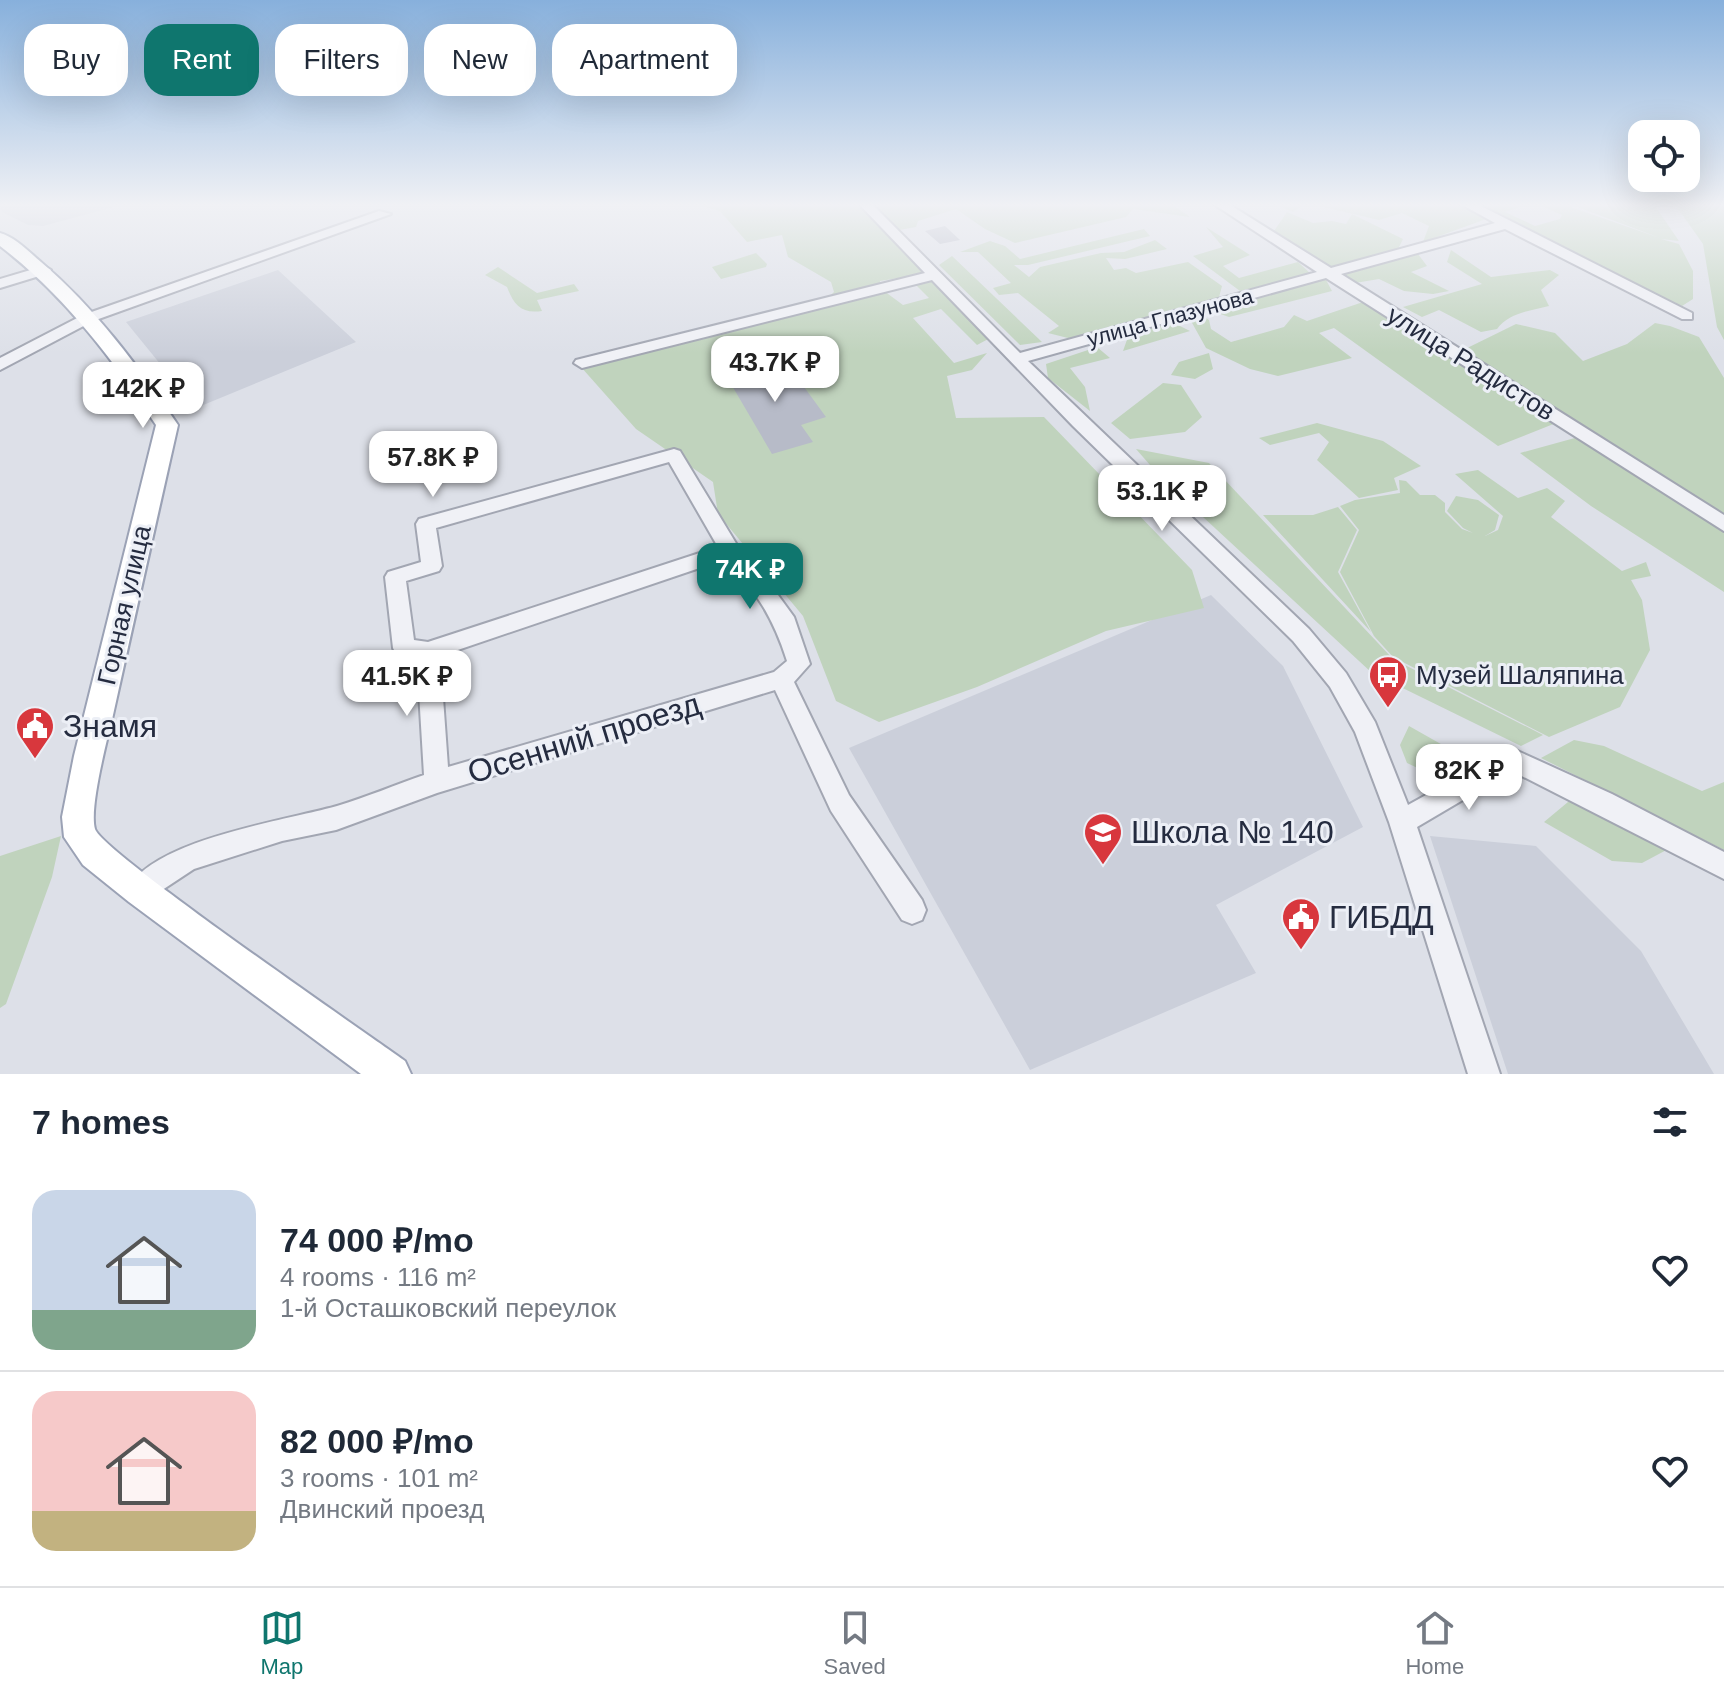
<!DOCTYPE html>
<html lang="en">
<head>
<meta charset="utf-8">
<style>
	body { margin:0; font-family:Helvetica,sans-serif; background:#f2f2f3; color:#1f2937; height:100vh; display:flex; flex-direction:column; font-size:30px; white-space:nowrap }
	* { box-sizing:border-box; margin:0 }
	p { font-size:26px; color:#747a83 }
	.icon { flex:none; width:44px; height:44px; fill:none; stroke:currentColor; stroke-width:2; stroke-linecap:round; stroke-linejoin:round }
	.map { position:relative; height:1074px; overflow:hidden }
	.drawer { display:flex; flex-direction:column; background:#fff; flex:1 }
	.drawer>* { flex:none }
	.banner { position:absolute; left:24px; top:24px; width:800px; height:72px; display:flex; gap:16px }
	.fabs { position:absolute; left:1628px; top:120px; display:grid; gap:16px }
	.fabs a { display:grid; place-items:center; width:72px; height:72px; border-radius:16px; background:#fff; box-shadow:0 8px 32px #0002; font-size:40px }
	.price { position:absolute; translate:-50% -68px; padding:0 18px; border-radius:16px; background:#fff; color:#222; font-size:26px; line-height:52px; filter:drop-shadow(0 2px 4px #0008) }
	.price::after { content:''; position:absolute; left:50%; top:48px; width:24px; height:18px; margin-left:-12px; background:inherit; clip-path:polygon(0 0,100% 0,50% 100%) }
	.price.selected { background:#0f766e; color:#fff }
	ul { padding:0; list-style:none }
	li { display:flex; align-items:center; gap:24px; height:200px; padding:0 32px }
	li+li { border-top:2px solid #e0e1e3 }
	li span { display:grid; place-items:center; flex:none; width:224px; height:160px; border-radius:24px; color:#555 }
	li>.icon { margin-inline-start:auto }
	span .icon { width:96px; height:96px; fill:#fffc; stroke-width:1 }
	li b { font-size:34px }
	h2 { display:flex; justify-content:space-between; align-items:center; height:96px; padding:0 32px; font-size:34px }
	.pill { padding:0 28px; border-radius:24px; background:#fff; box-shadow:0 8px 32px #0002; font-size:28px; line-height:72px }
	.pill.selected { background:#0f766e; color:#fff }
	.tabs { display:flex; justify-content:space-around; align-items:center; height:112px; border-top:2px solid #e0e1e3; background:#fff; font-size:22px; color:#747a83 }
	.tabs a { display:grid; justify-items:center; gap:4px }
	.tabs .selected { color:#0f766e }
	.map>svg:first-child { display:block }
	.built { fill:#cbcfda }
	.green { fill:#c0d3bd }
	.building { fill:#b7bbc8 }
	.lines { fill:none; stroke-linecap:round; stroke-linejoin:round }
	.minor-casing { stroke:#a2a6b2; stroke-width:4 }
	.major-casing { stroke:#9ba2b5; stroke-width:4 }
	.minor { fill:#f0f1f6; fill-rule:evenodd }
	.major { fill:#fff; fill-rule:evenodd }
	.labels { text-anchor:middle; stroke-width:6; stroke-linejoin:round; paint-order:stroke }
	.far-street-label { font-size:22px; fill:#252c40; stroke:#eceff6 }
	.street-label { font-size:26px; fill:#252c40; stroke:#eceff6 }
	.poi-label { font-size:26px; fill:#252c40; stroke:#eceff6; text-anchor:start }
	.near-poi-label { font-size:32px; fill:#252c40; stroke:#eceff6; text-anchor:start }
	.near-street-label { font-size:32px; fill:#252c40; stroke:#eceff6 }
</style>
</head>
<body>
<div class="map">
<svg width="1724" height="1074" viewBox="0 0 1724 1074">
	<rect width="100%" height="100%" fill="#dde0e8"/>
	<!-- built -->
	<path class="built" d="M0,203h129l-86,23 -15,-1 -26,-13z
		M278,270l78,72 -160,66 -70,-86z
		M1211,595l72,71 80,161 -147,78 40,68 -226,97 -181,-322z
		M1430,836l106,10 105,105 73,123h-206z"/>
	<!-- green -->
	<path class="green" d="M691,203h166l72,70 -49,8v7l23,17 26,-7 -15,-15 19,-5 59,59 -15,8 -36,-36 -28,9 41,45 33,-10 -15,17 -25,6 9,42 88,-1 148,153 12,38 -98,23 -129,56 -98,35 -43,-21 -33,-85 -85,-102 -5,-32 -77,-53 -55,-62 245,-68 8,-7 -3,-10 -43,-25 -6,-22 -35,7 -27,-31z
		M874,203h296l20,14 -57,-8 -7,8 -111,26 -30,-14 -29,-20 -38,12 -2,6 -17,3z
		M1272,203h250l4,2 -21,7 30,14 25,-7 2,-4 -27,-12h24l101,35 -93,-35h86l26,38 -18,-2 18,5 14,27v28l-11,7 -14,-3 -191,-90 9,6 -63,23 6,-16 -27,-13 -23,7 -73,-17 -13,9z
		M1674,203h50v137l-7,-13 -14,-83z
		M1287,212l26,11 19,-2 14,3 6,-10 51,25 -5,10 -71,19 -55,-34z
		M1206,227l44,28 -27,11 16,12 59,-16 13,12 -71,17 -47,-35 30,-9z
		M1144,229l6,7 -122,29h-14l15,12 11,-10 61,-14 23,-1 31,-12 12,9 -42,10 -19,-1 8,12 12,-2 10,5 52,-11 34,24 -4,15 -146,38 -24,-6 11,-7 -41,-33 -19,2 -6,-7 18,-5 -33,-31h-18l30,-11 15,5 15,13z
		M1451,250l40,27 59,-7 9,5 -18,15 8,16c-20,5 -40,7 -52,23l-16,3 -42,-22 -17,7 -19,-10 79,-23 -35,-22z
		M756,253l11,11 -1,3 -45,12 -9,-12z
		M1418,254l9,12 -16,6 38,19 -16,3 -29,-3 -25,-12 -24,4 -13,-9z
		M952,256l90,86 -22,3 -81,-80z
		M498,267l39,26 37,-9 5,7 -42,9 5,11c-21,3 -28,-6 -35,-24l-22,-12z
		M1325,278l7,13 -103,26 -20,-7z
		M1366,301l190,122 -58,23 -164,-118 -15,5 33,25 -74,18 -28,-7 -44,-21 -15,-27 11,-6 7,5 2,9 20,13 53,-15 10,-12 13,6z
		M1172,322l18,9 -67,20 6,-17z
		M1655,323l15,3 29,11 25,41v140l-265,-166 57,-28 39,9 28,28 44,-17z
		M1097,347l13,11 -40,10 15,19 5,24 -42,-33 -2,-14z
		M1209,353l4,16 -18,10 -24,-4 8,-13z
		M1163,383l18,2 21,32 -17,15 -55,7 -19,-16z
		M1317,423l66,18 38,25 -27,12 4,12 -39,8 -42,-38 12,-18 -10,-9 -49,12 -11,-7z
		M1582,436l142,95v61l-133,-86 -71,-53z
		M1136,449l73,14 184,196 150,76 -22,11 -149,-73 -208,-192z
		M1478,470l40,28 29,-10 18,13 -14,16 71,54 24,-9 5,14 -20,4 11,20 8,50 -30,57 -71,30 -156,-80 -19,-21 -34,-64 19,-42 -19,-24 15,-6 45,-7 -1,-13 7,1 14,14h15l10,8v9l17,17 11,4 -10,-5 -16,-17 9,-15 22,4 21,15 -4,15 -10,6 13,-6 5,-14 -48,-42z
		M1338,507l19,23 -19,42 33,60 -108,-117h50z
		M1409,726l46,26 -8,30 -40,-19 -7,-18z
		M1574,740l30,6 98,45 22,-9v68l-183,-92z
		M1574,797l98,50 -30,16 -30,-2 -68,-39z
		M61,836l-9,41 -46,127 -6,4v-152z"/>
	<!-- building -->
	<path class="building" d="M945,226l15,14 -20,4 -15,-13z
		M758,360l10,16 23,-7 35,48 -25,8 12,17 -41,12 -41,-70 -12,-14z"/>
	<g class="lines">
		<!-- minor casing -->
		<g class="minor-casing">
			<path id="minor" d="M858,203h13l149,150 297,-81 -105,-69h15l104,65 164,-45 -36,-20h16l217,110v6h-10l-177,-90 -164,45 383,241v16l-398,-253 -298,83 281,268 37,44 29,49 33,83 103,-57 101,46 112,58v27l-212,-108 -95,56 83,247h-32l-79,-252 -34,-90 -25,-45 -37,-46 -220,-215 -141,-146 -350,88 -8,-5 2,-3 349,-87z
				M379,211l12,3 -298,107 -93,49v-12l83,-43z
				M44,266l7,4 -2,3 -49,15v-9z
				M674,449l6,2 57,94 22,24 35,48 16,47 -16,18 55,113 73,105 4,10 -4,10 -10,4 -10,-4 -71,-109 -56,-121 -338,103 -101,37 -54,11 -88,28 -53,35 -10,-3 -4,-10c22,-51 161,-71 210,-85 30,-9 58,-21 87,-31l-7,-116 -21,-5 -3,-6 -8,-71 3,-5 33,-10 -5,-38 3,-5zM669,462l49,85 -290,95 -14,-2 -8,-59 33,-10 3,-5 -6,-38zM726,559c31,34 47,58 61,102l-13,11 -326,95 -8,-111z"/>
		</g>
		<!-- major casing -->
		<g class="major-casing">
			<path id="major" d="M0,233c15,4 29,19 41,29 54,46 97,104 137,163 -22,97 -44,194 -65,290 -6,25 -24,93 -18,114 7,23 271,204 310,232l6,13h-50l-232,-172 -46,-37 -19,-28 -2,-20 12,-61 82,-331c-44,-67 -92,-130 -156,-179z"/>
		</g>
		<!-- minor -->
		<use href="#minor" class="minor"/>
		<!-- major -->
		<use href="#major" class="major"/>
	</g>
	<!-- sky -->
	<linearGradient id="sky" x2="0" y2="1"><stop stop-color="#87b0dc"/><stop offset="0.58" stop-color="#f0f1f5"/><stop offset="1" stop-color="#f0f1f5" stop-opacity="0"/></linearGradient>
	<rect width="1724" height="353" fill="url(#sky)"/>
	<!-- icons -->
	<defs>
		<g id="bus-pin" transform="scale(2)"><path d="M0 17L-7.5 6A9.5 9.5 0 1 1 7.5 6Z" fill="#d8373d" stroke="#eceff6"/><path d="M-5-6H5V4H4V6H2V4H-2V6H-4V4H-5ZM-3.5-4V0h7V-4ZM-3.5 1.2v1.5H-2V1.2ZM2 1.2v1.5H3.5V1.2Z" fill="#fff"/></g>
		<g id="civic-pin" transform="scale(2)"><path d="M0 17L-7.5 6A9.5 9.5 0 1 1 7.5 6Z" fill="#d8373d" stroke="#eceff6"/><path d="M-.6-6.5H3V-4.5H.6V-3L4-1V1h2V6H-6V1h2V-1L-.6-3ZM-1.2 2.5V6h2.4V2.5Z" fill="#fff"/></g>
		<g id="school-pin" transform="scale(2)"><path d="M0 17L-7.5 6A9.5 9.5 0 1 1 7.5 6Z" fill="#d8373d" stroke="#eceff6"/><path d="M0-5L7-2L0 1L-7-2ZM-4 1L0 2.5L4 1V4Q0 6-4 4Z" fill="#fff"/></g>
	</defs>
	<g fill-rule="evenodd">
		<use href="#bus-pin" x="1388" y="675"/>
		<use href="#civic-pin" x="35" y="726"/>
		<use href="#school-pin" x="1103" y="832"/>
		<use href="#civic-pin" x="1301" y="917"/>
	</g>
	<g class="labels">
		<!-- far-street labels -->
		<g class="far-street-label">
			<text transform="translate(1170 317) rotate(-15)" y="8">улица Глазунова</text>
		</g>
		<!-- street labels -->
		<g class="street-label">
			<text transform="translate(1471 363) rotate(32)" y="9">улица Радистов</text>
			<text transform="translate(124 605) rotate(-77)" y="9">Горная улица</text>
		</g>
		<!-- poi labels -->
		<g class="poi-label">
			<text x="1416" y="684">Музей Шаляпина</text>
		</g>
		<!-- near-poi labels -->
		<g class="near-poi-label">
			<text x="63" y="737">Знамя</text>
			<text x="1131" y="843">Школа № 140</text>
			<text x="1329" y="928">ГИБДД</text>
		</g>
		<!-- near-street labels -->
		<g class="near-street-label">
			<text transform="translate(584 738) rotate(-17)" y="11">Осенний проезд</text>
		</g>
	</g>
</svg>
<div class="fabs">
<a><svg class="icon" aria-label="locate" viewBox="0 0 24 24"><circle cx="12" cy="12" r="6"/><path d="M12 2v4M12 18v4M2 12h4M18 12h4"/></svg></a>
</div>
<b class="price" style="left:775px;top:404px">43.7K ₽</b>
<b class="price" style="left:143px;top:430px">142K ₽</b>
<b class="price" style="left:433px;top:499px">57.8K ₽</b>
<b class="price" style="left:1162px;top:533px">53.1K ₽</b>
<b class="price selected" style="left:750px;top:611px">74K ₽</b>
<b class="price" style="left:407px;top:718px">41.5K ₽</b>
<b class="price" style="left:1469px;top:812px">82K ₽</b>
<div class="banner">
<a class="pill">Buy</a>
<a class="pill selected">Rent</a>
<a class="pill">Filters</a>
<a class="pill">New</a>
<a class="pill">Apartment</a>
</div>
</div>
<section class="drawer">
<h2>7 homes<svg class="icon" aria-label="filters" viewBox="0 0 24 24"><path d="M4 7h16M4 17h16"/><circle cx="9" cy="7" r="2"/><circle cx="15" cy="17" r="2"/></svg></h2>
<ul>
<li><span style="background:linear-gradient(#c9d6e8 75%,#7fa58c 0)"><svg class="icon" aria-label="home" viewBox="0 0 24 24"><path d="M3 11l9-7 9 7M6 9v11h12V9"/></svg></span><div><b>74 000 ₽/mo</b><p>4 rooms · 116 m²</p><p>1-й Осташковский переулок</p></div><svg class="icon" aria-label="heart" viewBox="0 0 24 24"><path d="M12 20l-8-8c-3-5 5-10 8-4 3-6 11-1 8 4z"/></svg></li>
<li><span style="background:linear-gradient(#f6c9c9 75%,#c2b280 0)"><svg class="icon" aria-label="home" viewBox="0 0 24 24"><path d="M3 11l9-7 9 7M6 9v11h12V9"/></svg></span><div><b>82 000 ₽/mo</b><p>3 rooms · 101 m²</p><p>Двинский проезд</p></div><svg class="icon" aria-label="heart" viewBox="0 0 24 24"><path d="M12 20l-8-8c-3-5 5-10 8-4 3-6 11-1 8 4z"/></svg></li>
</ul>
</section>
<nav class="tabs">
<a class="selected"><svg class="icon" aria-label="map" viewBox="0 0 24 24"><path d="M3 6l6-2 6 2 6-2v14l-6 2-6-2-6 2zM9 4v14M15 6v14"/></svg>Map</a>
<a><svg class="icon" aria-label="saved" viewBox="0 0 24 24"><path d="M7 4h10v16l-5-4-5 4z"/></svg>Saved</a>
<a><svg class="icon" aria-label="home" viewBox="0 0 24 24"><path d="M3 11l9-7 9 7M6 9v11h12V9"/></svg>Home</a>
</nav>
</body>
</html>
